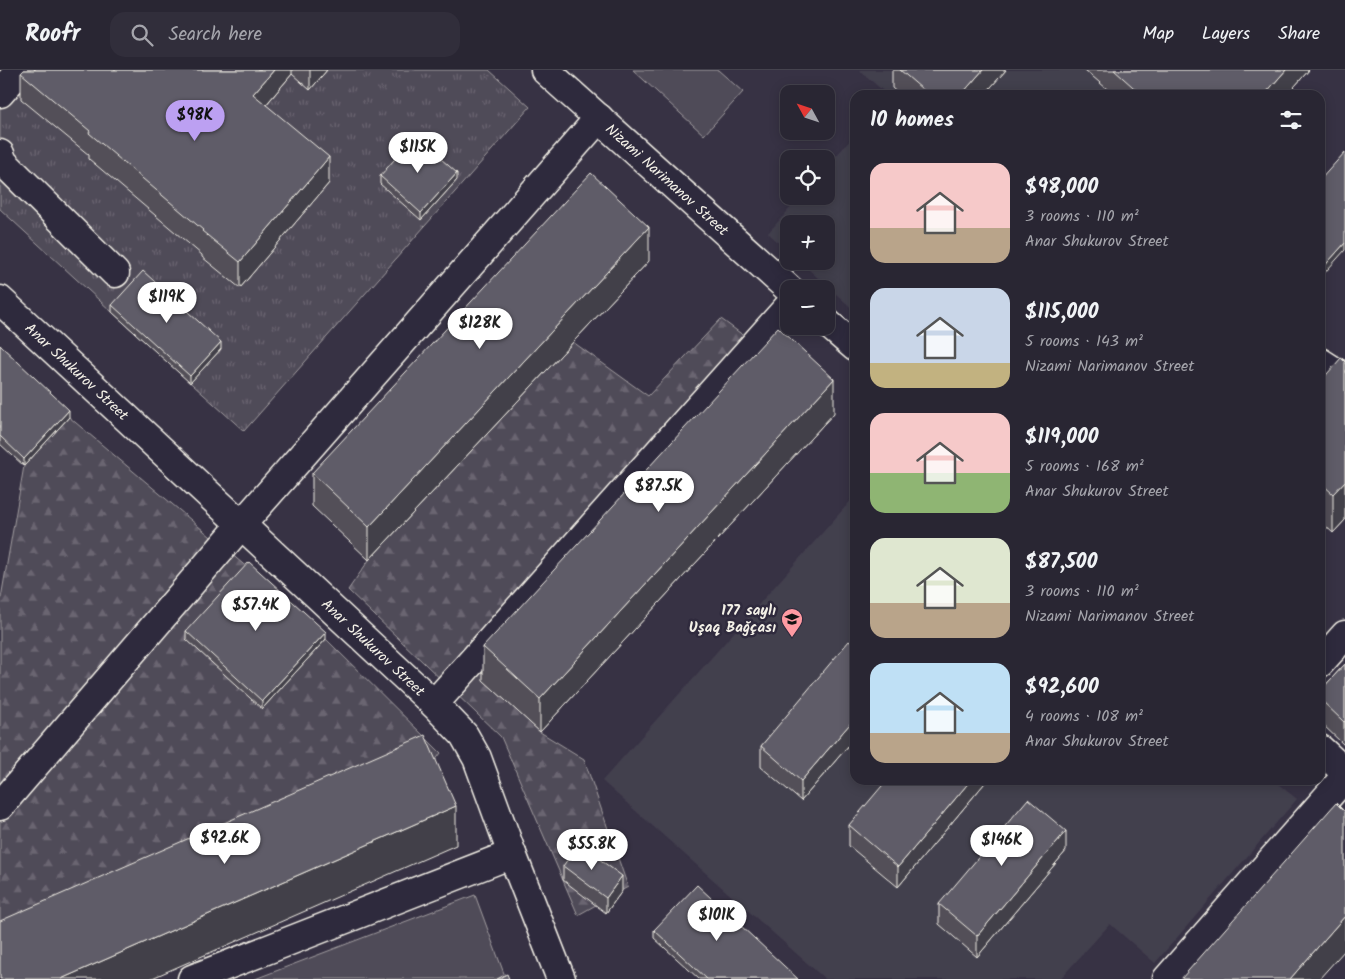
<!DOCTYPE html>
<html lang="en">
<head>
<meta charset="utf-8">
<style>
	body { margin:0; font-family:Kalam,sans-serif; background:#312e3b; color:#f1f3f6; height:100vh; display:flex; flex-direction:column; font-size:19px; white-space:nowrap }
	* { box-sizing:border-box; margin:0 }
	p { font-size:16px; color:#a5a5ac }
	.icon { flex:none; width:28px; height:28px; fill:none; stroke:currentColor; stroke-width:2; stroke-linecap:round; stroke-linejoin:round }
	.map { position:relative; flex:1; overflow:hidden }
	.sheet { position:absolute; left:850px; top:20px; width:475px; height:695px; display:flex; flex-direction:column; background:#292633; border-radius:15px; box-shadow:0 2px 12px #0003,0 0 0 1px #45434e }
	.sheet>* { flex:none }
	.needle { width:32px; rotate:310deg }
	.buttons { position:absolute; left:780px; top:15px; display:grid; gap:10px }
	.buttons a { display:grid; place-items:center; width:55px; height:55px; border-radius:10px; background:#292633; box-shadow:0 2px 12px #0003,0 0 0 1px #45434e; font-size:25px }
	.price { position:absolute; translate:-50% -42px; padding:0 11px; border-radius:18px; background:#fff; color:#222; font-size:16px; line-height:32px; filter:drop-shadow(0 1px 2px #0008) }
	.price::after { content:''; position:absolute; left:50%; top:30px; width:15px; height:11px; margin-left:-8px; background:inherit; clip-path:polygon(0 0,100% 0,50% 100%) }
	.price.current { background:#bca0f2; color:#111 }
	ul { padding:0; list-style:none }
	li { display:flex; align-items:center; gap:15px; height:125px; padding:0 20px }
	li span { display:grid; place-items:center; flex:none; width:140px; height:100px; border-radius:15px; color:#555 }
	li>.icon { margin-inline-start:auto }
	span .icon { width:60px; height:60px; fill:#fffc; stroke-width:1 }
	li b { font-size:21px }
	h2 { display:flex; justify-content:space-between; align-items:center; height:60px; padding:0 20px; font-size:21px }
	header { display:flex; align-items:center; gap:30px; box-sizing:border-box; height:70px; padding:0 25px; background:#292633; border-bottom:1px solid #45434e }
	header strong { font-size:24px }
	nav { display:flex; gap:28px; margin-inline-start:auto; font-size:18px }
	.search { width:350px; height:45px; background:#312e3b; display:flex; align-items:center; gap:12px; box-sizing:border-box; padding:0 18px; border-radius:15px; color:#a5a5ac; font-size:19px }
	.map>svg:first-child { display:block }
	.built { fill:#433f4e }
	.grass { fill:url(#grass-tufts); stroke:#a29ea0 }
	.forest { fill:url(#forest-firs); stroke:#a29ea0 }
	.park { fill:#504b59; stroke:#a29ea0 }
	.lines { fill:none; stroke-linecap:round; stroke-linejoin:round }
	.minor-casing { stroke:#f4f1e8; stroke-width:31 }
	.minor { stroke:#2f2a3d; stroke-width:28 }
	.wall { fill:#524f59; stroke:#f4f1e8 }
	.shaded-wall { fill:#424048; stroke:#f4f1e8 }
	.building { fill:#5f5c67; stroke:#f4f1e8 }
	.labels { text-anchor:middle; stroke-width:5; stroke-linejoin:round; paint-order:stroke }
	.street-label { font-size:15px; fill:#f4f1e8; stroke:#2f2a3d }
	.poi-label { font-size:15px; font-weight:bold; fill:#f4f1e8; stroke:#2f2a3d; text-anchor:end }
</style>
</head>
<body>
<header>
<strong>Roofr</strong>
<div class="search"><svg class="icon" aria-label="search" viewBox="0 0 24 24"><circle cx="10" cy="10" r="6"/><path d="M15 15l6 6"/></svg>Search here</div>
<nav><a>Map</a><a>Layers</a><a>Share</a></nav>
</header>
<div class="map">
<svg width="1345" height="909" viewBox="0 0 1345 909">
	<defs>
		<pattern id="grass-tufts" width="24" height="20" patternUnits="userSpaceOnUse" patternTransform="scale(1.25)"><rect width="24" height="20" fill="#504b59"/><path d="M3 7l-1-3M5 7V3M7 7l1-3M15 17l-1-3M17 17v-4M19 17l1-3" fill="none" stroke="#6a6571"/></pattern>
		<pattern id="forest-firs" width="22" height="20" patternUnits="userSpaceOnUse" patternTransform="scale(1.25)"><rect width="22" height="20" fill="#504b59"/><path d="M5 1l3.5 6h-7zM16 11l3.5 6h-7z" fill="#6a6571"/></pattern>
	</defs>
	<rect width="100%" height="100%" fill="#373244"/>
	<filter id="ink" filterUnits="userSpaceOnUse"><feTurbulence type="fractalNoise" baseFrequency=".02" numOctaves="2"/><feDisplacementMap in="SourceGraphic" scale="10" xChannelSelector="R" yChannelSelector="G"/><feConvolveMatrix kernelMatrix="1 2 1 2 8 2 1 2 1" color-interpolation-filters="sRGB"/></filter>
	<g filter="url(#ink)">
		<!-- built -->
		<path class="built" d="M859,0h450l-22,25h-399z
			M855,65v176l-56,-50h27v-37h-37v28l-21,-19 33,-37h25v-29z
			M855,426v284h418l24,19 -142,164 -45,-39 -50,55h-235l-223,-198z"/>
		<!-- grass -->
		<path class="grass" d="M0,0h489l41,37 -286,324 -132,-119 -112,-103z"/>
		<!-- forest -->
		<path class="forest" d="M721,249l57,42 -295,319 57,52 44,27 44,128 -50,28 -77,-178 -153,-147 21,-30 204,-218 75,54z
			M69,347l180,152 -63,70 76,69 64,-69 115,114 -16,21 -425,186v-362h1l23,-132z"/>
		<!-- park -->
		<path class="park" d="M633,0h85l25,22 -39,43z
			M475,825l31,84h-251z"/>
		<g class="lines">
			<!-- minor casing -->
			<g class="minor-casing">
				<g id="minor">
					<path id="s1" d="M545,0l244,219"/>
					<path d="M0,23l20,-23"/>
					<path d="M0,84l3,8 112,111"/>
					<path id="s2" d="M0,230l434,404 30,31 13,23 35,96 49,125"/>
					<path d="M826,252l29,25"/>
					<path d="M1320,292l25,16"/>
					<path d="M1320,593l25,-28"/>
					<path d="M434,634l355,-398"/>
					<path d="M1320,679l25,23"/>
					<path d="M0,736l242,-282 357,-406"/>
					<path d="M192,909l320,-125"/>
					<path d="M1167,909l178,-202"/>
				</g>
			</g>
			<!-- minor -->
			<use href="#minor" class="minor"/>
		</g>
		<!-- wall -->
		<path class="wall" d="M24,0h303l-17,20 -18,-16 -26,31 63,78 -89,105 -38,-31v-2l-113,-96v-4l-68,-56v-26z
			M892,0h114l-22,25h-84l-8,-7z
			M1085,0h224l-22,25h-173z
			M380,106l77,4 -36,40 -41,-36z
			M649,191l-280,299 -57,-54v-33z
			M112,235l109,44 -31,34 -78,-71z
			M0,275l69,72 -45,49 -24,-22z
			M1345,292v158l-12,13 -13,-12v-139z
			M834,343l-294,319 -57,-52v-33z
			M186,561l140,8 -64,70 -76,-70z
			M855,576v92l-54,63 -40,-34v-21z
			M1345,594v80l-1,1 -24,-23v-31z
			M984,710v4l-86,103 -49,-41v-21z
			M1066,781l-89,106 -38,-33v-20z
			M563,796l59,25 -16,22 -43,-33z
			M654,860l144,49h-99l-45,-41z"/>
		<!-- shaded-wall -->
		<path class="shaded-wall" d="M274,0h18v4l-39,46v-26z
			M310,0h17l-17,20z
			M983,0h23l-22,25h-23z
			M1286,0h23l-22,25h-23z
			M329,87v26l-89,105v-26z
			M457,103v7l-36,40v-7z
			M649,157v34l-280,299v-33z
			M1345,173v7l-25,28v-7z
			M221,272v7l-31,34v-7z
			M834,309v34l-294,319v-33z
			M69,340v7l-45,49v-7z
			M1345,411v39l-12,13v-39z
			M326,562v7l-64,70v-8z
			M855,648v20l-54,63v-20z
			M1345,651v23l-1,1v-23z
			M971,710h13v4l-86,103v-20z
			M456,736v39l-306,134h-89z
			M1066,761v20l-89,106v-21z
			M622,806v15l-16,22v-15z
			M1345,846v34l-26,29h-29z"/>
		<!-- building -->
		<path class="building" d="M24,0h250l-21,24 76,63 -89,105 -38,-31 1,-1 -114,-97 1,-2 -69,-58z
			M900,0h83l-22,25h-32z
			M1114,0h172l-22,25h-122z
			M415,66l42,37 -36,40 -41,-37z
			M1345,82v91l-25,28v-91z
			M591,103l58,54 -280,300 -57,-54z
			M143,201l78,71 -31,34 -78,-71z
			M778,257l56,52 -294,320 -57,-52z
			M0,275l69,65 -45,49 -24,-23z
			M1341,288l4,4v119l-12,13 -13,-12v-100z
			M249,492l77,70 -64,69 -76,-70z
			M849,571l6,5v72l-54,63 -40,-35z
			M1345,594v57l-1,1 -24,-23v-8z
			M425,665l31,71 -395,173h-61v-58z
			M887,710h84l-73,87 -49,-42z
			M1028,729l38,32 -89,105 -38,-32z
			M1336,733l9,9v104l-55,63h-109z
			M579,774l43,32 -16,22 -43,-32z
			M697,815l101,94h-91l-53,-49z
			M507,904l2,5h-12z"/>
	</g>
	<!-- icons -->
	<defs>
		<g id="school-pin" transform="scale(1.125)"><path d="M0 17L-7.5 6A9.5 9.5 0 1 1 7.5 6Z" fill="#ff9aa2" stroke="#2f2a3d"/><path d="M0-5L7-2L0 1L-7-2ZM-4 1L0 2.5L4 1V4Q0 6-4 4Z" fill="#111"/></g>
	</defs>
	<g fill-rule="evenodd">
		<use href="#school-pin" x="792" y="549"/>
	</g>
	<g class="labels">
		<!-- street labels -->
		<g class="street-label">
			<text dy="5" stroke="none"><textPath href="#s1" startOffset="164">Nizami Narimanov Street</textPath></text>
			<text dy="5" stroke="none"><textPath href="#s2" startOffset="105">Anar Shukurov Street</textPath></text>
			<text dy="5" stroke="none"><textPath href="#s2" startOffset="510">Anar Shukurov Street</textPath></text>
		</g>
		<!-- poi labels -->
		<g class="poi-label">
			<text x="776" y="545">177 saylı<tspan x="776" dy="17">Uşaq Bağçası</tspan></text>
		</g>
	</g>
</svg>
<div class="buttons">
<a><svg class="needle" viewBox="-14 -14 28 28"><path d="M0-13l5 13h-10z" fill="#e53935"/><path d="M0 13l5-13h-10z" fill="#a5a5ac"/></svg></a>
<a><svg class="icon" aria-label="locate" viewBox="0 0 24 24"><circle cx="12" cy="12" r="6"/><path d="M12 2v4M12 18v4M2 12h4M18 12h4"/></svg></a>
<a>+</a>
<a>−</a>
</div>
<b class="price current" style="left:195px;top:72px">$98K</b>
<b class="price" style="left:418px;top:104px">$115K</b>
<b class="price" style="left:167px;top:254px">$119K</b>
<b class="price" style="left:480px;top:280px">$128K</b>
<b class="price" style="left:659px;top:443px">$87.5K</b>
<b class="price" style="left:256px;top:562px">$57.4K</b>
<b class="price" style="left:225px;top:795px">$92.6K</b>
<b class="price" style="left:1002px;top:797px">$146K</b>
<b class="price" style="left:592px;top:801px">$55.8K</b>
<b class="price" style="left:717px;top:872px">$101K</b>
<section class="sheet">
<h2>10 homes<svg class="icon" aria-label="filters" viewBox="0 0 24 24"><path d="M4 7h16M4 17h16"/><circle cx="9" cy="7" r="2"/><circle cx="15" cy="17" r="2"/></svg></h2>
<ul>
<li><span style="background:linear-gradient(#f6c9c9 65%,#b9a48a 0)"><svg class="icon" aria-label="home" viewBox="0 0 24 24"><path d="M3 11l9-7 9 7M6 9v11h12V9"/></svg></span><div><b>$98,000</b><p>3 rooms · 110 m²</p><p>Anar Shukurov Street</p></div></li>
<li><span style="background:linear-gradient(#c9d6e8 75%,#c2b280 0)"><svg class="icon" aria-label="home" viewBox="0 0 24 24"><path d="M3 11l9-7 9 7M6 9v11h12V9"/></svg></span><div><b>$115,000</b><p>5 rooms · 143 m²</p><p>Nizami Narimanov Street</p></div></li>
<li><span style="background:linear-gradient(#f6c9c9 60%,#8fb573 0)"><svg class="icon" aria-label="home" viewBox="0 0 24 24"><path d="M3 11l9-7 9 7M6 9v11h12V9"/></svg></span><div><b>$119,000</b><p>5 rooms · 168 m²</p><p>Anar Shukurov Street</p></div></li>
<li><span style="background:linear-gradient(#dfe7d0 65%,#b9a48a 0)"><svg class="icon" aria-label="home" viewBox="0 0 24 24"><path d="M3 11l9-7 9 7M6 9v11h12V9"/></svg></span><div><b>$87,500</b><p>3 rooms · 110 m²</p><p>Nizami Narimanov Street</p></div></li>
<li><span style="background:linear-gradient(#bfe0f5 70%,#b9a48a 0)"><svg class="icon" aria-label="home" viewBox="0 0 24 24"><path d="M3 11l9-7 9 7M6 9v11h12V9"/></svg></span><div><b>$92,600</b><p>4 rooms · 108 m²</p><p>Anar Shukurov Street</p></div></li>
</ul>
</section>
</div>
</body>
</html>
